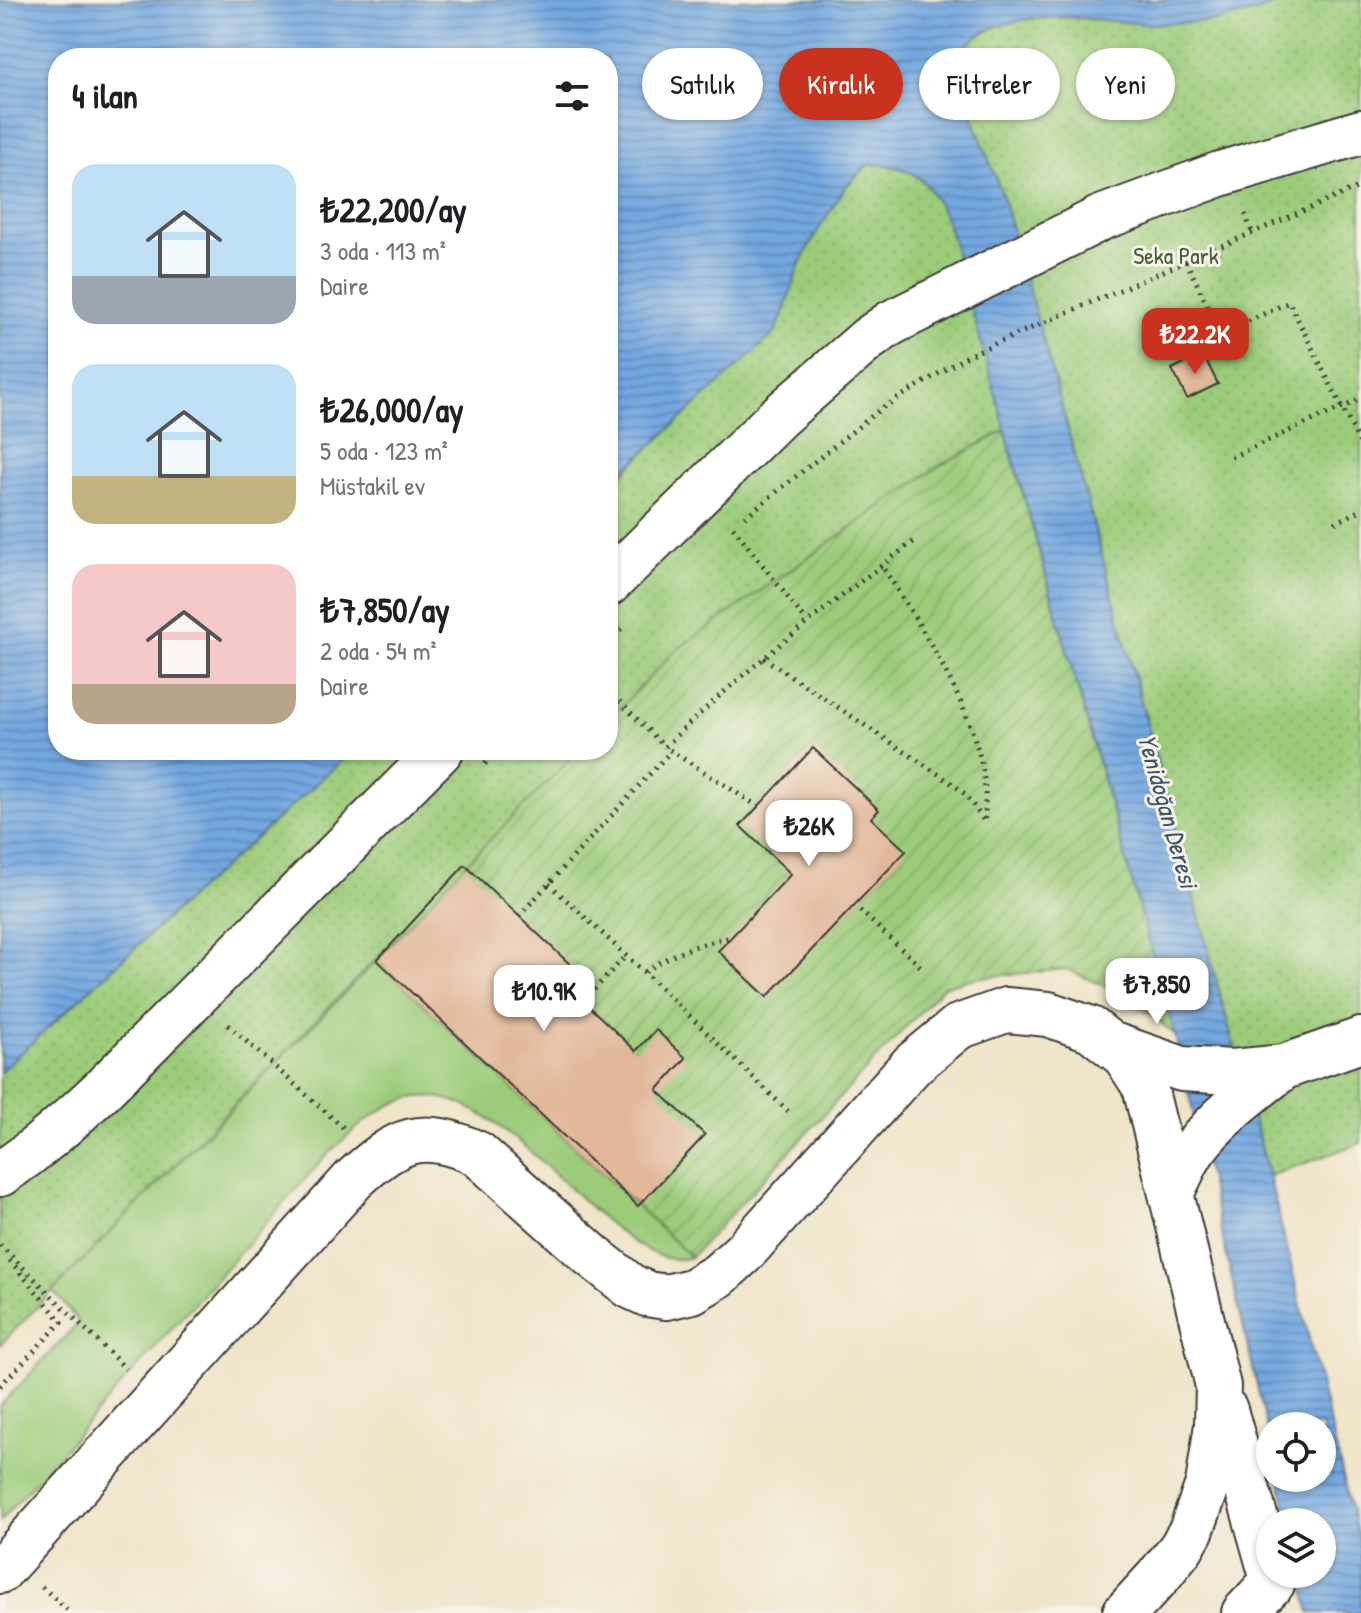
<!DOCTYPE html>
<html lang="tr">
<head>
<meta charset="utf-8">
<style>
	body { margin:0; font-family:"Patrick Hand",sans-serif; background:#f2f2f2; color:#202124; height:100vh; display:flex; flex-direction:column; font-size:30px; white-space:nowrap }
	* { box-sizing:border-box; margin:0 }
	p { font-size:26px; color:#757577 }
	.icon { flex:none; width:44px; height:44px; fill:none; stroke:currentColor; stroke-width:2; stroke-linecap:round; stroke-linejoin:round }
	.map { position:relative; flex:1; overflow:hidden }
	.panel { position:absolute; left:48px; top:48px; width:570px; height:712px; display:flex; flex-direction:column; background:#fff; border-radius:32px; box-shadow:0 2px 6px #0004 }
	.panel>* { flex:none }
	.guide { position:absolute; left:642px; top:48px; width:598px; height:72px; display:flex; gap:16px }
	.fabs { position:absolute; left:1256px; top:1412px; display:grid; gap:16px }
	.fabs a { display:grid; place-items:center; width:80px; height:80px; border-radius:50%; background:#fff; box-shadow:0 2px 6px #0004; font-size:40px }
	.price { position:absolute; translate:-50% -68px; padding:0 18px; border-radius:16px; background:#fff; color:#222; font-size:26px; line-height:52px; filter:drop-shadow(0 2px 4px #0008) }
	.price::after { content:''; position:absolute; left:50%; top:48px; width:24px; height:18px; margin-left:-12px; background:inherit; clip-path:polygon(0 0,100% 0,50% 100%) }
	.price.selected { background:#c8321e; color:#fff }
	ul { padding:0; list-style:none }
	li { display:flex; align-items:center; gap:24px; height:200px; padding:0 24px }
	li span { display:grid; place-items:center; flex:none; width:224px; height:160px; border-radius:24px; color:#555 }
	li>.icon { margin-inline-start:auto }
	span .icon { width:96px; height:96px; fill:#fffc; stroke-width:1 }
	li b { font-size:34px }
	h2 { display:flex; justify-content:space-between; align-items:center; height:96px; padding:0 24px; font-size:34px }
	.tag { padding:0 28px; border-radius:36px; background:#fff; box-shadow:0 2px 6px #0004; font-size:28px; line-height:72px }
	.tag.selected { background:#c8321e; color:#fff }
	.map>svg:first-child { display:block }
	.grass { fill:#9ccc7a; stroke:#5c744b; stroke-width:2 }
	.park { fill:url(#park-dots); stroke:#5c744b; stroke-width:2 }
	.garden { fill:url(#garden-furrows); stroke:#5c744b; stroke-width:2 }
	.water { fill:url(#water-rules); stroke:#48627e; stroke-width:2 }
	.building { fill:#e2b79a }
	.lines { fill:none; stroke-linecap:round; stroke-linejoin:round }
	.minor-casing { stroke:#3c3a36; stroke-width:48 }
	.path { stroke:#3c3a36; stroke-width:5; stroke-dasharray:2 6; stroke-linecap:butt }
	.minor { stroke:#fff; stroke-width:44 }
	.labels { text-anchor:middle; stroke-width:6; stroke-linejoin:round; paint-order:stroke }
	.park-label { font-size:24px; fill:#495a3d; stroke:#f7f3e8 }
	.water-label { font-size:26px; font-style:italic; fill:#3f546a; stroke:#f7f3e8 }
</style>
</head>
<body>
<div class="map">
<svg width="1361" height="1613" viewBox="0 0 1361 1613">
	<defs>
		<pattern id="park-dots" width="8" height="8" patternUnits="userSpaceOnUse" patternTransform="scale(2)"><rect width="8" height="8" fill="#9ccc7a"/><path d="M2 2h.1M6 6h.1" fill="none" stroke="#86af69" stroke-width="1.8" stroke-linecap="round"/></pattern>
		<pattern id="garden-furrows" width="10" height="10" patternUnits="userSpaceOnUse" patternTransform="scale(2)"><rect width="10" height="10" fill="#9ccc7a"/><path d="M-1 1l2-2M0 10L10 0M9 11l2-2" fill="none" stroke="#86af69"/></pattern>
		<pattern id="water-rules" width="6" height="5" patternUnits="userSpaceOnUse" patternTransform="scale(2)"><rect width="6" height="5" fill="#73a7e0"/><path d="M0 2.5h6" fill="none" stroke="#5e87b5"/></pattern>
	</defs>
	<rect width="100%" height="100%" fill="#f7f3e8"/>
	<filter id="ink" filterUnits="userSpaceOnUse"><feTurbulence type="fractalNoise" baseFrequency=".0125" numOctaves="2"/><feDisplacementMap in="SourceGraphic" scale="16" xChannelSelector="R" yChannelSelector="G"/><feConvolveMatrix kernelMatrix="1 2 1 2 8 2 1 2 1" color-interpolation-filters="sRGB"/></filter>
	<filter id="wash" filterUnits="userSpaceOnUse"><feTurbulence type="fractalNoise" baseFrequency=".006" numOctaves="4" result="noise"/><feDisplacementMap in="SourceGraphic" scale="32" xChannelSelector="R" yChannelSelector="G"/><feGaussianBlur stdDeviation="1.8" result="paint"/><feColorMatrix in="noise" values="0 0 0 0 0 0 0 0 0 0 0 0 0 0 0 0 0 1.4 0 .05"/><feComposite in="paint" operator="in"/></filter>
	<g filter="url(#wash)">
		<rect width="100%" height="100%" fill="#f0e4c9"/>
		<!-- grass -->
		<path class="grass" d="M377,960l314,297c-71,26 -177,-172 -273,-160 -37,4 -70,38 -95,62l-323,362v-115l79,-84 -26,-31z"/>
		<!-- park -->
		<path class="park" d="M1288,0h73v1143l-92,33 -209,-776 -121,66 -264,185 -67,69v-231l175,-175 17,-51 20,-36 26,-41 23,-22c50,2 60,18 79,61l17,-128 -6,-32 4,-16 15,-14 19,-9 29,-7 42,-2 80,7 67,-3 37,-8z
			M354,750h225l-579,595v-273l190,-175z"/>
		<!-- garden -->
		<path class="garden" d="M1005,431l170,604 -23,-20 -47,-29 -39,-17 -91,9 -31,8 -253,271 -314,-297 88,-95 114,-115h29v-30l67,-69 264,-185z"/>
		<!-- water -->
		<path class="water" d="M0,0h1288l-36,13 -37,8 -67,3 -80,-7 -42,2 -29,7 -19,9 -15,14 -4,16 6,32 37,97 58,206 209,776 92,373v64h-51l-9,-39h21v-52h-33l-10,-44h43v-52h-52v15l-95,-406 -227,-810c-19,-43 -28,-59 -79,-61l-23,22 -26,41 -20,36 -17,51 -8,19 -148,135 -19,21v-431h-550v692h296l-164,147 -190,175z"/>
		<g id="blocks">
			<!-- building -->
			<path class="building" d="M1203,354l15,30 -31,15 -15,-30z
				M813,748l66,62 -8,8 35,33 -139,146 -49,-46 73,-77 -51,-48z
				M465,865l127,120 -12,13 56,53 20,-21 30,28 -29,32 48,45 -67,71 -261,-246z"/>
		</g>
	</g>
	<g filter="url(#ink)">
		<use href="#blocks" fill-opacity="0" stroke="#3c3a36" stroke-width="2"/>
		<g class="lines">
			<!-- minor casing -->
			<g class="minor-casing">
				<path id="minor" d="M608,584l169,-166 91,-79 23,-16 210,-105 119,-44 141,-42
					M1113,1045l69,24 50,3 52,-5 77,-27
					M0,1174c37,-24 70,-54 102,-84l339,-340
					M1171,1193c8,-14 14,-31 24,-45 24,-32 57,-56 89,-81
					M1225,1410l45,159
					M0,1571l354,-392c44,-40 67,-52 124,-25l113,101 39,31 17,8 19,3 26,-6 27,-16 24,-22 170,-189 45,-37 48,-17 42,4 43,15 34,27 20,31 73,299 -1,39 -9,59 -17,47 -10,17 -23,29 -33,36
					M1244,1613l29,-31"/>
			</g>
			<!-- path -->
			<path class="path" d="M1245,214l7,18
				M1186,261l35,73
				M1169,359l120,-57 72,143
				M1231,457l130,-58
				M745,517l137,-109 87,-53 392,-169
				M1335,523l26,-13
				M733,527l74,95
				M608,641l14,-13
				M764,658l186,124 15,12 20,28c0,-16 1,-34 -2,-50 -13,-72 -62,-145 -101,-206
				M608,690l57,57
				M485,764l14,-14
				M759,807l-94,-60c77,-76 165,-143 252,-208
				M549,884l96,89 143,138
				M854,905l68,63
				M519,916l152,-165
				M645,972c30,-21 51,-27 87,-35
				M583,1001l43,-45
				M228,1025l118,105
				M0,1245l126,124
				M0,1386l62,-64 -56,-66
				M42,1587l29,26"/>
			<!-- minor -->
			<use href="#minor" class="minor"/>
		</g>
	</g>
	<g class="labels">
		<!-- park labels -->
		<g class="park-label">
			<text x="1176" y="264">Seka Park</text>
		</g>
		<!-- water labels -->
		<g class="water-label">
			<text transform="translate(1168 811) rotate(74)" y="9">Yenidoğan Deresi</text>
		</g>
	</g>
</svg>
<div class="fabs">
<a><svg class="icon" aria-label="locate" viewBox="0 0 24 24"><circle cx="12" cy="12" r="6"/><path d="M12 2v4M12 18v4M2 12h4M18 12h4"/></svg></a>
<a><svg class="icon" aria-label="layers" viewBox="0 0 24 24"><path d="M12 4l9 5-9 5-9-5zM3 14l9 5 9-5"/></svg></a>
</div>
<b class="price selected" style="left:1195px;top:376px">₺22.2K</b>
<b class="price" style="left:809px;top:868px">₺26K</b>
<b class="price" style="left:1157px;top:1026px">₺7,850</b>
<b class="price" style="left:544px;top:1033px">₺10.9K</b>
<div class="guide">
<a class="tag">Satılık</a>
<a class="tag selected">Kiralık</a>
<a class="tag">Filtreler</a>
<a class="tag">Yeni</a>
</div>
<section class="panel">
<h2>4 ilan<svg class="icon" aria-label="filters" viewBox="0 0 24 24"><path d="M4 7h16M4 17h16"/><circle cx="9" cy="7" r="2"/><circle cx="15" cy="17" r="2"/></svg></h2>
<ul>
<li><span style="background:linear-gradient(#bfe0f5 70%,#9aa5b1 0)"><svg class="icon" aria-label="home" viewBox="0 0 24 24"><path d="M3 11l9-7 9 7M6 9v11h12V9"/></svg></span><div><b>₺22,200/ay</b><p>3 oda · 113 m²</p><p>Daire</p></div></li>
<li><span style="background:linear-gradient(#bfe0f5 70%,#c2b280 0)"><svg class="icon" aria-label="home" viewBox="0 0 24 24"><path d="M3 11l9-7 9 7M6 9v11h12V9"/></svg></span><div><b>₺26,000/ay</b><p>5 oda · 123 m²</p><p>Müstakil ev</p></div></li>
<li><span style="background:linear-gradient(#f6c9c9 75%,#b9a48a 0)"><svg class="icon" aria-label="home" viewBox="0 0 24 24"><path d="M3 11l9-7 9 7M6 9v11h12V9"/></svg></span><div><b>₺7,850/ay</b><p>2 oda · 54 m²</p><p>Daire</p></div></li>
</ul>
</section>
</div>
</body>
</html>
